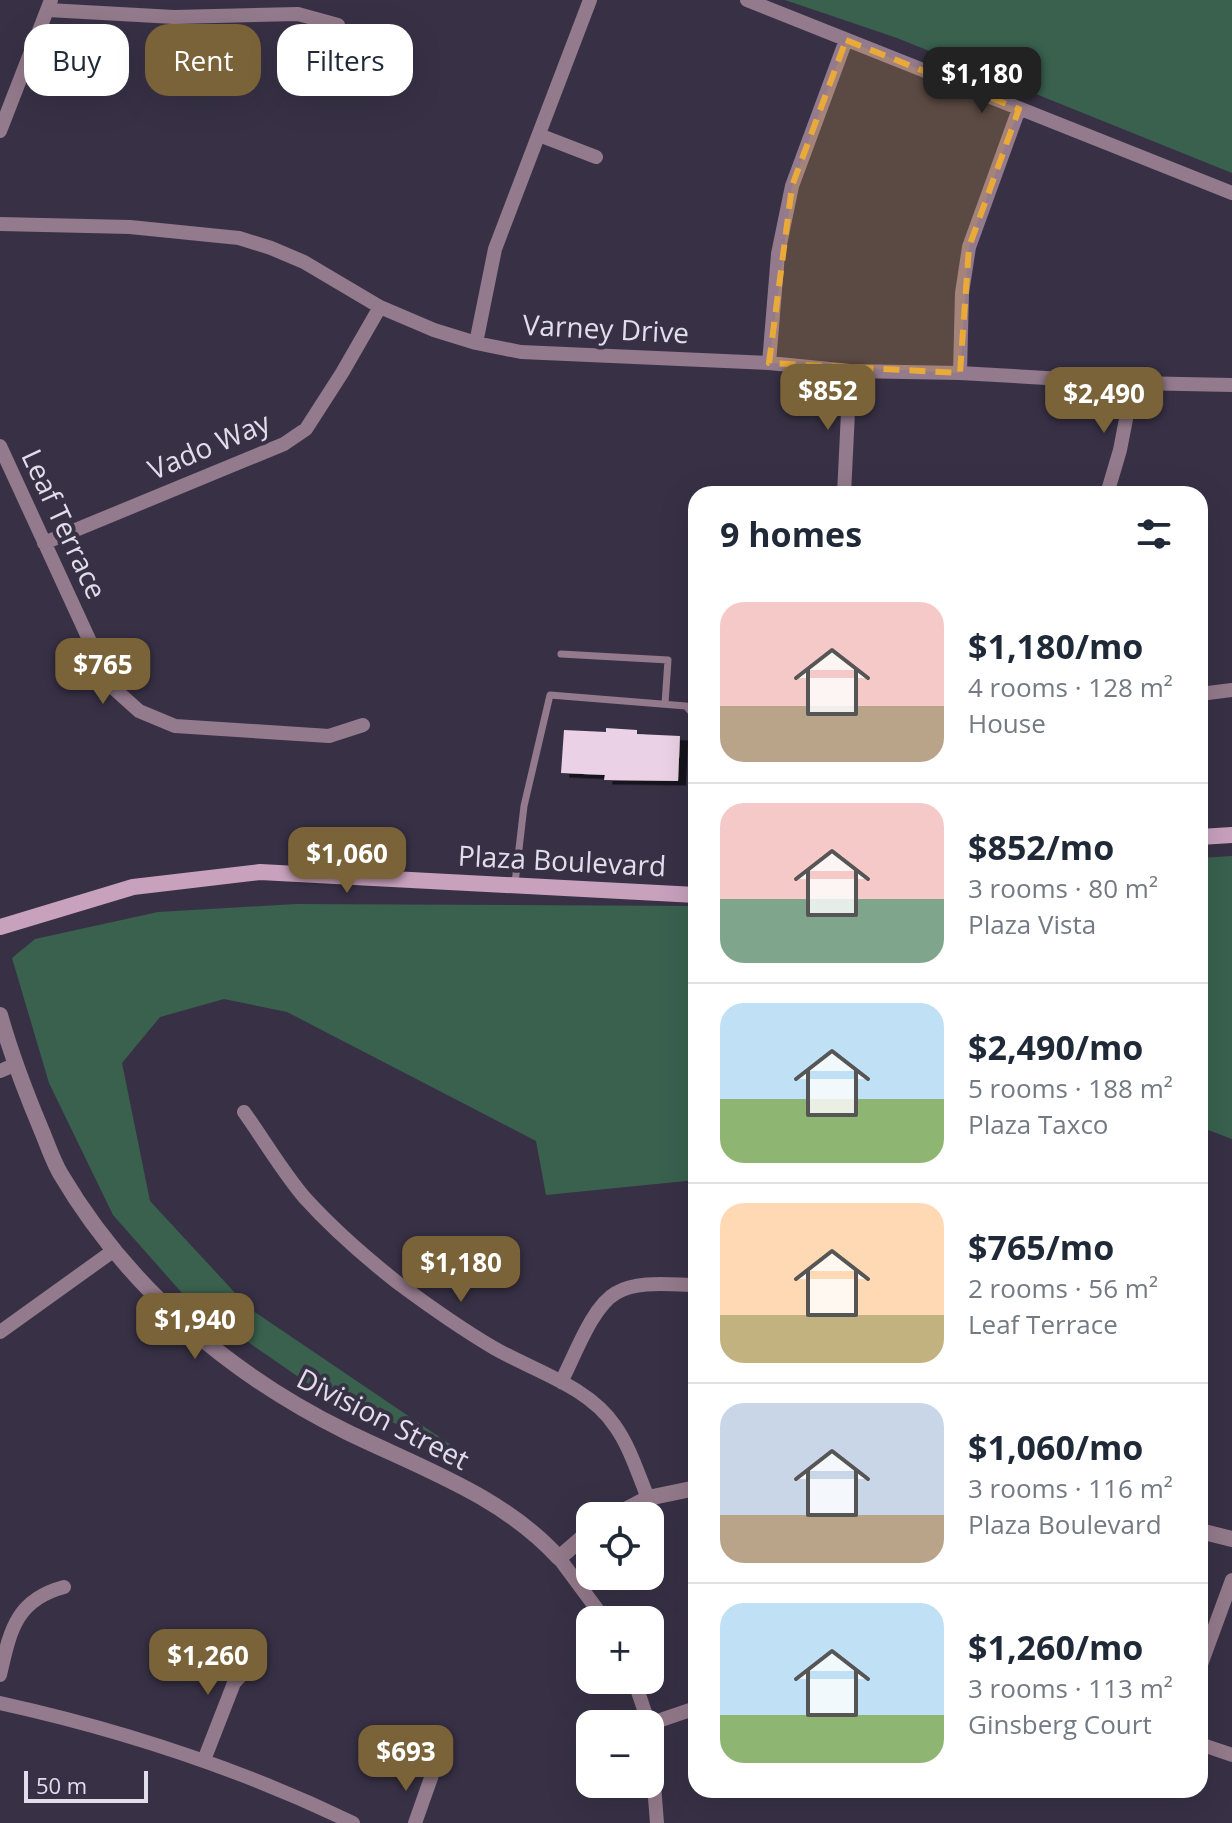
<!DOCTYPE html>
<html lang="en">
<head>
<meta charset="utf-8">
<style>
	body { margin:0; font-family:"Open Sans",sans-serif; background:#f6f6f7; color:#1f2937; height:100vh; display:flex; flex-direction:column; font-size:30px; white-space:nowrap }
	* { box-sizing:border-box; margin:0 }
	p { font-size:26px; color:#747a83 }
	.icon { flex:none; width:44px; height:44px; fill:none; stroke:currentColor; stroke-width:2; stroke-linecap:round; stroke-linejoin:round }
	.map { position:relative; flex:1; overflow:hidden }
	.side { position:absolute; left:688px; top:486px; width:520px; height:1312px; display:flex; flex-direction:column; background:#fff; border-radius:24px; box-shadow:0 8px 32px #0002 }
	.side>* { flex:none }
	.hud { position:absolute; left:24px; top:24px; width:544px; height:72px; display:flex; gap:16px }
	.fabs { position:absolute; left:576px; top:1502px; display:grid; gap:16px }
	.fabs a { display:grid; place-items:center; width:88px; height:88px; border-radius:16px; background:#fff; box-shadow:0 8px 32px #0002; font-size:40px }
	.scale { position:absolute; left:24px; bottom:20px; width:124px; box-sizing:border-box; padding-left:8px; border:4px solid #e1ddeb; border-top:0; font-size:22px; line-height:28px; white-space:nowrap; color:#e1ddeb; -webkit-text-stroke:6px #383146; paint-order:stroke }
	.price { position:absolute; translate:-50% -68px; padding:0 18px; border-radius:16px; background:#7a6338; color:#fff; font-size:26px; line-height:52px; filter:drop-shadow(0 2px 4px #0008) }
	.price::after { content:''; position:absolute; left:50%; top:48px; width:24px; height:18px; margin-left:-12px; background:inherit; clip-path:polygon(0 0,100% 0,50% 100%) }
	.price.active { background:#222; color:#fff }
	ul { padding:0; list-style:none }
	li { display:flex; align-items:center; gap:24px; height:200px; padding:0 32px }
	li+li { border-top:2px solid #e0e1e3 }
	li span { display:grid; place-items:center; flex:none; width:224px; height:160px; border-radius:24px; color:#555 }
	li>.icon { margin-inline-start:auto }
	span .icon { width:96px; height:96px; fill:#fffc; stroke-width:1 }
	li b { font-size:34px }
	h2 { display:flex; justify-content:space-between; align-items:center; height:96px; padding:0 32px; font-size:34px }
	.chip { padding:0 28px; border-radius:24px; background:#fff; box-shadow:0 8px 32px #0002; font-size:28px; line-height:72px }
	.chip.active { background:#7a6338; color:#fff }
	.map>svg:first-child { display:block }
	.green { fill:#39614e }
	.building { fill:#ead1e5; filter:url(#shadow) }
	.lines { fill:none; stroke-linecap:round; stroke-linejoin:round }
	.service { stroke:#937a8c; stroke-width:7 }
	.minor { stroke:#937a8c; stroke-width:14 }
	.tertiary { stroke:#937a8c; stroke-width:16 }
	.secondary { stroke:#c8a1bd; stroke-width:16 }
	.marked { fill:#eaaa39; fill-opacity:0.2; stroke:#eaaa39; stroke-width:6; stroke-dasharray:16 10; stroke-linejoin:round }
	.labels { text-anchor:middle; stroke-width:8; stroke-linejoin:round; paint-order:stroke }
	.street-label { font-size:28px; fill:#e1ddeb; stroke:#383146 }
</style>
</head>
<body>
<div class="map">
<svg width="1232" height="1823" viewBox="0 0 1232 1823">
	<defs>
		<filter id="shadow"><feDropShadow dx="8" dy="4.5" stdDeviation="0" flood-color="#0009"/></filter>
	</defs>
	<rect width="100%" height="100%" fill="#383146"/>
	<!-- green -->
	<path class="green" d="M785,0h447v173l-335,-135z
		M1232,856v283l-32,-12v-269z
		M296,904l400,2v274l-150,15 -10,-54 -249,-129 -63,-13 -64,18 -38,46 28,138 99,107 214,145 -147,-64 -126,-87 -77,-87 -64,-132 -37,-125 23,-19 123,-27z"/>
	<!-- building -->
	<path class="building" d="M606,728l31,2v4l43,2 -2,45 -74,-1 1,-5 -44,-2 3,-43 42,2z"/>
	<g class="lines">
		<!-- service -->
		<path class="service" d="M561,654l107,6 -3,44
			M515,883l9,-77 26,-111 136,11 10,12"/>
		<!-- minor -->
		<path class="minor" d="M747,0l485,193
			M48,10l126,7 124,-3 40,11
			M0,131l51,-131
			M539,135l57,22
			M0,224l130,3 109,11 32,10 33,14 76,45 54,23 42,13 45,9 248,11 81,8 110,2 173,10 99,2
			M476,343l19,-94 95,-249
			M769,363l9,-109 14,-68 54,-146
			M960,373l2,-80 7,-46 50,-138
			M0,446l110,239 29,26 36,15 154,10 34,-11
			M844,494l6,-123
			M1107,494l13,-44 13,-67
			M44,543l240,-99 22,-15 36,-56 38,-66
			M1200,694l32,-4
			M0,1071l14,-6
			M244,1112c20,28 38,59 60,85 28,31 61,60 94,86 31,23 62,45 96,65 40,23 94,38 121,78 15,21 23,48 33,72
			M0,1332l113,-81
			M561,1382c13,-24 31,-76 55,-89 22,-13 56,-8 80,-8
			M559,1558l46,62
			M1200,1667l32,-87
			M0,1675c10,-43 15,-75 64,-88
			M634,1680l15,44
			M0,1703c123,27 239,65 353,120
			M649,1724l47,-16
			M650,1735l7,88
			M1200,1744l32,11
			M204,1760l30,-77 21,-23
			M415,1823l17,-48"/>
		<!-- tertiary -->
		<path class="tertiary" d="M0,1015c11,39 25,76 41,114 6,14 11,30 19,44 67,114 169,201 287,259 74,36 156,64 212,126l31,-27
			M614,1516l34,-18 48,-10
			M1200,1531l32,8"/>
		<!-- secondary -->
		<path class="secondary" d="M1200,837l32,-2
			M0,927l133,-40 127,-15 436,23"/>
	</g>
	<!-- marked area -->
	<path class="marked" d="M846,40l173,69 -50,138 -9,126 -191,-10 23,-177z"/>
	<g class="labels">
		<!-- street labels -->
		<g class="street-label">
			<text transform="translate(606 329) rotate(3)" y="10">Varney Drive</text>
			<text transform="translate(209 446) rotate(-23)" y="10">Vado Way</text>
			<text transform="translate(64 524) rotate(65)" y="10">Leaf Terrace</text>
			<text transform="translate(562 861) rotate(3)" y="10">Plaza Boulevard</text>
			<text transform="translate(383 1419) rotate(27)" y="10">Division Street</text>
		</g>
	</g>
</svg>
<div class="fabs">
<a><svg class="icon" aria-label="locate" viewBox="0 0 24 24"><circle cx="12" cy="12" r="6"/><path d="M12 2v4M12 18v4M2 12h4M18 12h4"/></svg></a>
<a>+</a>
<a>−</a>
</div>
<div class="scale">50 m</div>
<b class="price active" style="left:982px;top:115px">$1,180</b>
<b class="price" style="left:828px;top:432px">$852</b>
<b class="price" style="left:1104px;top:435px">$2,490</b>
<b class="price" style="left:103px;top:706px">$765</b>
<b class="price" style="left:347px;top:895px">$1,060</b>
<b class="price" style="left:461px;top:1304px">$1,180</b>
<b class="price" style="left:195px;top:1361px">$1,940</b>
<b class="price" style="left:208px;top:1697px">$1,260</b>
<b class="price" style="left:406px;top:1793px">$693</b>
<div class="hud">
<a class="chip">Buy</a>
<a class="chip active">Rent</a>
<a class="chip">Filters</a>
</div>
<section class="side">
<h2>9 homes<svg class="icon" aria-label="filters" viewBox="0 0 24 24"><path d="M4 7h16M4 17h16"/><circle cx="9" cy="7" r="2"/><circle cx="15" cy="17" r="2"/></svg></h2>
<ul>
<li><span style="background:linear-gradient(#f6c9c9 65%,#b9a48a 0)"><svg class="icon" aria-label="home" viewBox="0 0 24 24"><path d="M3 11l9-7 9 7M6 9v11h12V9"/></svg></span><div><b>$1,180/mo</b><p>4 rooms · 128 m²</p><p>House</p></div></li>
<li><span style="background:linear-gradient(#f6c9c9 60%,#7fa58c 0)"><svg class="icon" aria-label="home" viewBox="0 0 24 24"><path d="M3 11l9-7 9 7M6 9v11h12V9"/></svg></span><div><b>$852/mo</b><p>3 rooms · 80 m²</p><p>Plaza Vista</p></div></li>
<li><span style="background:linear-gradient(#bfe0f5 60%,#8fb573 0)"><svg class="icon" aria-label="home" viewBox="0 0 24 24"><path d="M3 11l9-7 9 7M6 9v11h12V9"/></svg></span><div><b>$2,490/mo</b><p>5 rooms · 188 m²</p><p>Plaza Taxco</p></div></li>
<li><span style="background:linear-gradient(#ffd9b3 70%,#c2b280 0)"><svg class="icon" aria-label="home" viewBox="0 0 24 24"><path d="M3 11l9-7 9 7M6 9v11h12V9"/></svg></span><div><b>$765/mo</b><p>2 rooms · 56 m²</p><p>Leaf Terrace</p></div></li>
<li><span style="background:linear-gradient(#c9d6e8 70%,#b9a48a 0)"><svg class="icon" aria-label="home" viewBox="0 0 24 24"><path d="M3 11l9-7 9 7M6 9v11h12V9"/></svg></span><div><b>$1,060/mo</b><p>3 rooms · 116 m²</p><p>Plaza Boulevard</p></div></li>
<li><span style="background:linear-gradient(#bfe0f5 70%,#8fb573 0)"><svg class="icon" aria-label="home" viewBox="0 0 24 24"><path d="M3 11l9-7 9 7M6 9v11h12V9"/></svg></span><div><b>$1,260/mo</b><p>3 rooms · 113 m²</p><p>Ginsberg Court</p></div></li>
</ul>
</section>
</div>
</body>
</html>
